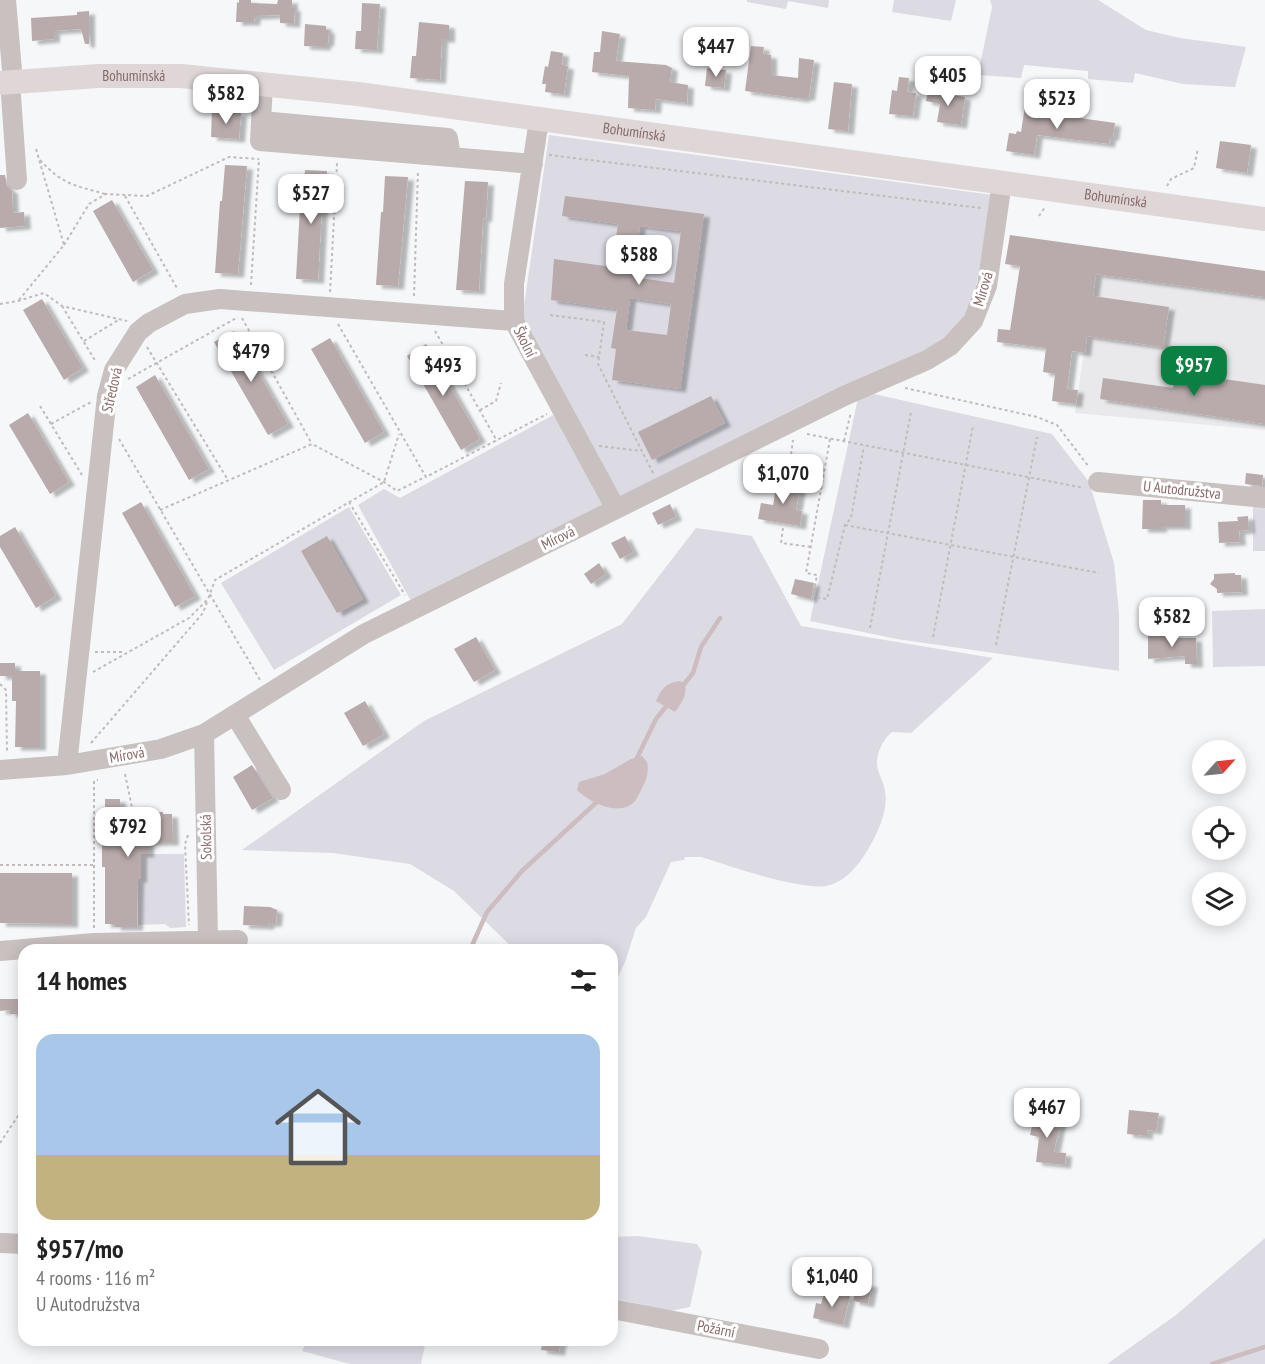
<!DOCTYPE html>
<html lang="en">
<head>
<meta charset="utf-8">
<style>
	body { margin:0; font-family:"PT Sans Narrow",sans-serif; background:#f2f2f2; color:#222; height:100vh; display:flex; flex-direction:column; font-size:22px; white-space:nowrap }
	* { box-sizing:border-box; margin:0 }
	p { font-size:20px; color:#767676 }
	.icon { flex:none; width:33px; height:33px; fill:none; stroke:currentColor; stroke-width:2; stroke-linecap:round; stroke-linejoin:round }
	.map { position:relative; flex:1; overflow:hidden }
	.sheet { position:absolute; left:18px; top:944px; width:600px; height:402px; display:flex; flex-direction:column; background:#fff; border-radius:18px; box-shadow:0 3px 15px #0003 }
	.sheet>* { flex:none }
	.needle { width:39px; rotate:63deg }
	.controls { position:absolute; left:1192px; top:740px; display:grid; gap:12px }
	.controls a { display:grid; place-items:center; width:54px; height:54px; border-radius:50%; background:#fff; box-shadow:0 3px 15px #0003; font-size:30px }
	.price { position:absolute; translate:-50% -51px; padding:0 14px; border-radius:12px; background:#fff; color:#222; font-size:20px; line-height:39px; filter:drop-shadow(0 2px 3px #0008) }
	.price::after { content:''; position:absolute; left:50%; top:36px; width:18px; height:14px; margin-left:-9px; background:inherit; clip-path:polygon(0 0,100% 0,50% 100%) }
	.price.on { background:#0b8043; color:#fff }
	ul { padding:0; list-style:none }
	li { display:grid; align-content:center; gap:12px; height:318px; padding:0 18px }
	li span { display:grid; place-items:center; height:186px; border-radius:18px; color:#555 }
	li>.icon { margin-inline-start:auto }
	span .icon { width:108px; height:108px; fill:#fffc; stroke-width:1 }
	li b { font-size:26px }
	h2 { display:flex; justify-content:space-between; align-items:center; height:72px; padding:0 18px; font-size:26px }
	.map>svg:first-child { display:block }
	.built { fill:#e9e8ea }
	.green { fill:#dcdae3 }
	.water { fill:#cdbdc0 }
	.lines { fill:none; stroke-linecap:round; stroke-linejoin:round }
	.stream { stroke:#cdbdc0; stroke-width:4.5 }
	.building { fill:#b9abab; fill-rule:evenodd; filter:url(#shadow) }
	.path { stroke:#c1bbba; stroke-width:2; stroke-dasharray:3 3; stroke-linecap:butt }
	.minor { stroke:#c9c0c0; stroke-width:20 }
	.major { stroke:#dfd7d7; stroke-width:24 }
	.labels { text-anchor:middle; stroke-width:6; stroke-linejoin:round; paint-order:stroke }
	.street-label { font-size:15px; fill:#876968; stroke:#fff }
</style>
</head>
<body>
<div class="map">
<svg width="1265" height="1364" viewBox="0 0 1265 1364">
	<defs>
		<filter id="shadow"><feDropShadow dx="6" dy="3.5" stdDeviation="1.5" flood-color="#0004"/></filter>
	</defs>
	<rect width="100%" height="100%" fill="#f6f7f9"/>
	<!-- built -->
	<path class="built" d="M1099,248l166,23v159l-190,-17z"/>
	<!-- green -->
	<path class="green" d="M747,0h82l-1,8 -40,-7 -2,8 -39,-7z
		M894,0h62l-5,21 -59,-9z
		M990,0h108l48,30 34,8 66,9 -11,40 -52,-3 -48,-11 -2,10 -45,-4v-8l-64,-6 -3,13 -43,-3 14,-68z
		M549,135l444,60 -19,102 -10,24 -17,18 -328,159 -97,-179z
		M874,394l178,40 37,48 25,81 5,50v58l-222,-32 -87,-18 48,-223z
		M557,413l52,91 -197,99 -54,-98 26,-16 16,9z
		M1253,500l12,1v50h-12z
		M349,507l52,88 -127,75 -53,-87z
		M696,528l56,8 49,90 192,32 -82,75 -19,-1c-9,7 -16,22 -15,33 1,9 7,17 8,26 3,18 -5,37 -14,53 -9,17 -24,38 -45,42 -28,4 -96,-20 -125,-29h-16l-1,3 -13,2 -25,55 -10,11 -11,34 -13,27v-39l-98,-1 -60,-58 -44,-27 -77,-11 -91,-3 182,-129 198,-97z
		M1265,609v57l-52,1 -1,-56z
		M138,854h46l2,73 -16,1 -5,-4 -27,1z
		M638,1236l59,8 5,8 -12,55 -20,4 -58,-13v-61z
		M1265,1238v126h-158l69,-49z
		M307,1340h119l-5,24h-71l-48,-13z"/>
	<!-- water -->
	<path class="water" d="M679,681l6,2c2,13 -2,18 -10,29l-19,-11c5,-12 10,-18 23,-20z
		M642,756l5,6c2,10 0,17 -5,26 -2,4 -4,9 -7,13 -15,17 -46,1 -58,-11l2,-8 26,-8 26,-15z"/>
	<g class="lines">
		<!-- stream -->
		<path class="stream" d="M681,688l12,-15 8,-26 19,-29
			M635,762l21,-43 12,-15
			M470,950l17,-38 35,-41 77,-71
			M1212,1364l53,-17"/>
	</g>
	<!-- building -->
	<path class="building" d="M239,0h12v3l26,1 1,-4h14v8h3l-1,16 -14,-1v-8l-25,1 -1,6h-18l1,-20 2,1z
		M362,3l18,1 -3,46 -22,-1 1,-18h5z
		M89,11v33h-4l-4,-15 -27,2v8l-22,2 -1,-23 46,-3v-3z
		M419,22l30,3v14h-7l-2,41 -30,-2 2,-22h4z
		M305,24l21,2v4h3l-1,13h-3v4l-21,-1z
		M602,31l18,3 -4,27 50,4 6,3 -2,14 18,3 -1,18 -31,-4 -1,11 -27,-2 1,-32 -37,-4 2,-20h6z
		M751,46l13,1 -1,7 8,1v20l27,3 1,-20 15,2 -5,37h-5v2l-59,-8z
		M551,51l12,2 -1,12 6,1 -4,28 -19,-2 1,-8h-4l3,-18 3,1z
		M707,68l19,2 -2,18 -19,-2z
		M899,77l10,1 -2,14 9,1 -3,23 -24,-2 3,-24 5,1z
		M834,82l18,2 -4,47 -20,-2z
		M928,91l37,6 -4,28 -24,-3 3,-18 -14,-3z
		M1025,106l20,2 -1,5 71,10 -2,14h-3l-1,7 -72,-9 -3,20 -28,-4 3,-18 7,1 1,-3 4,1z
		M212,110l29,3 -2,26 -28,-2z
		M1220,141l31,4 -4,28 -31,-5z
		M225,165l22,1 -9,108 -23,-1 5,-72h2z
		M305,170l22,1 -2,36h-3l-4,73 -22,-1 4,-72h2z
		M0,175h5l2,11 5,5 1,22 11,-1 1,14 -25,2z
		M385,176l23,1 -10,109 -22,-1 5,-73h2z
		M465,181l23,1 -2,37 -3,-1 -4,73 -23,-1z
		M565,196l139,18 -24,175 -68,-9 4,-31 -5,-1 6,-39 -66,-9 3,-41 58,8 6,-43 -56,-8zM640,226l41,5 -7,52 -41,-6zM630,298l41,6 -4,31 -41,-5z
		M112,200l41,70 -20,12 -40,-71z
		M1010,235l255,36v26l-169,-23 -3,22 76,11 -6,40 -76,-11 -2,17 -13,-2 -5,38 11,1 -2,14 -24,-3 3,-27 -12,-2 3,-24 -49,-6 1,-13 12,1 10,-64 -15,-2z
		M42,299l41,69 -19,12 -41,-70z
		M234,331l54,93 -20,11 -54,-93z
		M330,338l54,94 -19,11 -54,-94z
		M426,344l54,95 -19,11 -54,-94z
		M1176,372l89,13v39l-165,-25 3,-21 70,10z
		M155,375l54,94 -20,11 -53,-93z
		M711,396l14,27 -73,37 -14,-28z
		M28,413l41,69 -19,12 -41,-69z
		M1246,473l17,2 -1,11 -17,-2z
		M781,478l17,3 -1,6 3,1 -4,22 6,1 -2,15 -42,-7 3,-16 12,2 4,-22 3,1z
		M1143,500h18v5h24v21h-24v3h-19z
		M141,502l54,94 -20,11 -53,-94z
		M670,504l6,13 -18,8 -6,-12z
		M1248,516l1,14 -10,1 1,11 -21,1 -1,-21 20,-1 -1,-4z
		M15,527l41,69 -20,12 -36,-61v-11z
		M327,536l36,63 -26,14 -36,-62z
		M625,536l8,16 -13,7 -9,-16z
		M599,563l7,11 -15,10 -7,-10z
		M1235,573v2h6l1,17 -25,1v-4l-7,-5 4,-5v-5z
		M795,579l19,4 -3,16 -20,-5z
		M1167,633l1,5h28l1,26h-12v-8l-37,3v-25z
		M476,637l19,33 -21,12 -20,-33z
		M0,663h15v8h25v76h-25l1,-46h-4v-25h-12z
		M365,701l19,33 -21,12 -19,-33z
		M252,765l21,33 -21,12 -19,-33z
		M105,799h15v13h43v2h9l1,28h-25v12h-7v25h-3l-1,48h-22v-3h-10v-57h-3v-25h3z
		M0,873h72v51l-72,-1z
		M244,906l26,1 7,3 -1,13h-7l-1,3 -25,-1z
		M0,999h20v15h-10v-4l-10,1z
		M1129,1110l30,3 -3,18 -9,-1v6l-20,-2z
		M1035,1113l26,5 -7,34 12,1 -1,12 -29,-3 3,-25 -9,-2z
		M857,1281l15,3 -4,20 -15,-3z
		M825,1291l25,5 -7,29 -30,-7 3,-15 5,1z
		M543,1340h18l-2,12 -18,-2z"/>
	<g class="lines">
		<!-- path -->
		<path class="path" d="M549,155l432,53
			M40,160c23,25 34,25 65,34
			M1167,186l4,-7 23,-11 4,-20
			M125,196l53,94
			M1039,216l6,-9
			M64,245l25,-41 17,-10 41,2 82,-39 30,2
			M251,285l8,-126
			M330,292l7,-129
			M414,296l4,-126
			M19,300l45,-55 -28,-96
			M0,304l18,-3 26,-8 18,13 65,15
			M62,306l34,56
			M550,315l54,7 -6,42 55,109
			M242,318l70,126
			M338,324l88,153 121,-63
			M435,331l62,110
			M84,341l36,-22
			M147,347l81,133
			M585,355l14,2
			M128,379l110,-62
			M905,388l132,29 20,8 32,42
			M40,406l42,69
			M480,410l16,-9 5,-18
			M51,424l40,-22
			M807,434l277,54
			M119,439l141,241
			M830,439l-24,134 11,2 -4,22 14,2 18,-74 6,-7 13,-72
			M844,441l7,-29
			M599,446l42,5
			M754,459l70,13
			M788,478l5,-38
			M349,502l56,93
			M160,510l152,-66 72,38 13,9 28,-14
			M845,525l254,48
			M783,528l-2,15 30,4
			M870,628l41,-216
			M933,637l40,-211
			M996,645l41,-208
			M95,652h30
			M93,672l96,-54 19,-19 7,-19 169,-98 15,-48
			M0,684l6,6 1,62
			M91,743l112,-130 4,-11
			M125,774l8,38
			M188,835l-3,9 4,81
			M0,865h93
			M94,928v-147l4,-1
			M0,1143l24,-36"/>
		<!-- minor -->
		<path class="minor" d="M6,0l7,82
			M10,82l7,98
			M263,84l-3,57 273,23
			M539,120l-25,164v37l102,188
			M261,121l187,17 3,19
			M1098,482l167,16
			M235,715l46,75
			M204,734l4,205
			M67,765l40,-369 7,-26 24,-38 11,-9 36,-19 35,-5 294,22
			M0,770l67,-5 94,-16 43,-15 160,-100 480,-238 83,-36 23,-14 23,-25 14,-35 15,-104
			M0,951l94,-8 144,-3
			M0,1243l24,1
			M612,1309l207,40"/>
		<!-- major -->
		<path class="major" id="s1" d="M0,83l98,-7h83l177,18 907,125"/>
	</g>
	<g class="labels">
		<!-- street labels -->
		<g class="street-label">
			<text dy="5" stroke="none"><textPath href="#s1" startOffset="134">Bohumínská</textPath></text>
			<text dy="5" stroke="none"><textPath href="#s1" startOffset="638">Bohumínská</textPath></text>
			<text dy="5" stroke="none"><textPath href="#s1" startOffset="1124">Bohumínská</textPath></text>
			<text transform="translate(983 289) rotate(-73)" y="5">Mírová</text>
			<text transform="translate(525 342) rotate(63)" y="5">Školní</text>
			<text transform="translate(112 390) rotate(-77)" y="5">Středová</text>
			<text transform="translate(1182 490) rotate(6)" y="5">U Autodružstva</text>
			<text transform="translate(558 538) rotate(-26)" y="5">Mírová</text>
			<text transform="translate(127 755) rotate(-10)" y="5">Mírová</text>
			<text transform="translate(206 837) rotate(-91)" y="5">Sokolská</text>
			<text transform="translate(716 1329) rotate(11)" y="5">Požární</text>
		</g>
	</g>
</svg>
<div class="controls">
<a><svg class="needle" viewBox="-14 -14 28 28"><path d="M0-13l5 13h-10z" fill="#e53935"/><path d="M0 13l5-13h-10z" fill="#767676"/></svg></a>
<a><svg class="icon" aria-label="locate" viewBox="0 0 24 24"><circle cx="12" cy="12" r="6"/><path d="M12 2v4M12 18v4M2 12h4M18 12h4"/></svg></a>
<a><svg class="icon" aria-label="layers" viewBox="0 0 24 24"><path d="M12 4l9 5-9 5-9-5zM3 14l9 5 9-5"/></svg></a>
</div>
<b class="price" style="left:716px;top:78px">$447</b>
<b class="price" style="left:948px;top:107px">$405</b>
<b class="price" style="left:226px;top:125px">$582</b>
<b class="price" style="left:1057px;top:130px">$523</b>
<b class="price" style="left:311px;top:225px">$527</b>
<b class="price" style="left:639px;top:286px">$588</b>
<b class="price" style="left:251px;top:383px">$479</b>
<b class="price" style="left:443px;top:397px">$493</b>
<b class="price on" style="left:1194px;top:397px">$957</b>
<b class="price" style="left:783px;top:505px">$1,070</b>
<b class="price" style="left:1172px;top:648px">$582</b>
<b class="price" style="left:128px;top:858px">$792</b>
<b class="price" style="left:1047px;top:1139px">$467</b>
<b class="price" style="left:832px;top:1308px">$1,040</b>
<section class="sheet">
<h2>14 homes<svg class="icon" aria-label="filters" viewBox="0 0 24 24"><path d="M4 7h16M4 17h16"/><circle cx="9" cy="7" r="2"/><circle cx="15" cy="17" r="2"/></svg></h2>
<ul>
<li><span style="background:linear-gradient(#a9c7e8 65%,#c2b280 0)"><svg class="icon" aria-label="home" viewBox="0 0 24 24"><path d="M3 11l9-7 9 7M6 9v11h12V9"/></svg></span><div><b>$957/mo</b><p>4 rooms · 116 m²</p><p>U Autodružstva</p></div></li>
</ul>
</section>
</div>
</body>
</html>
